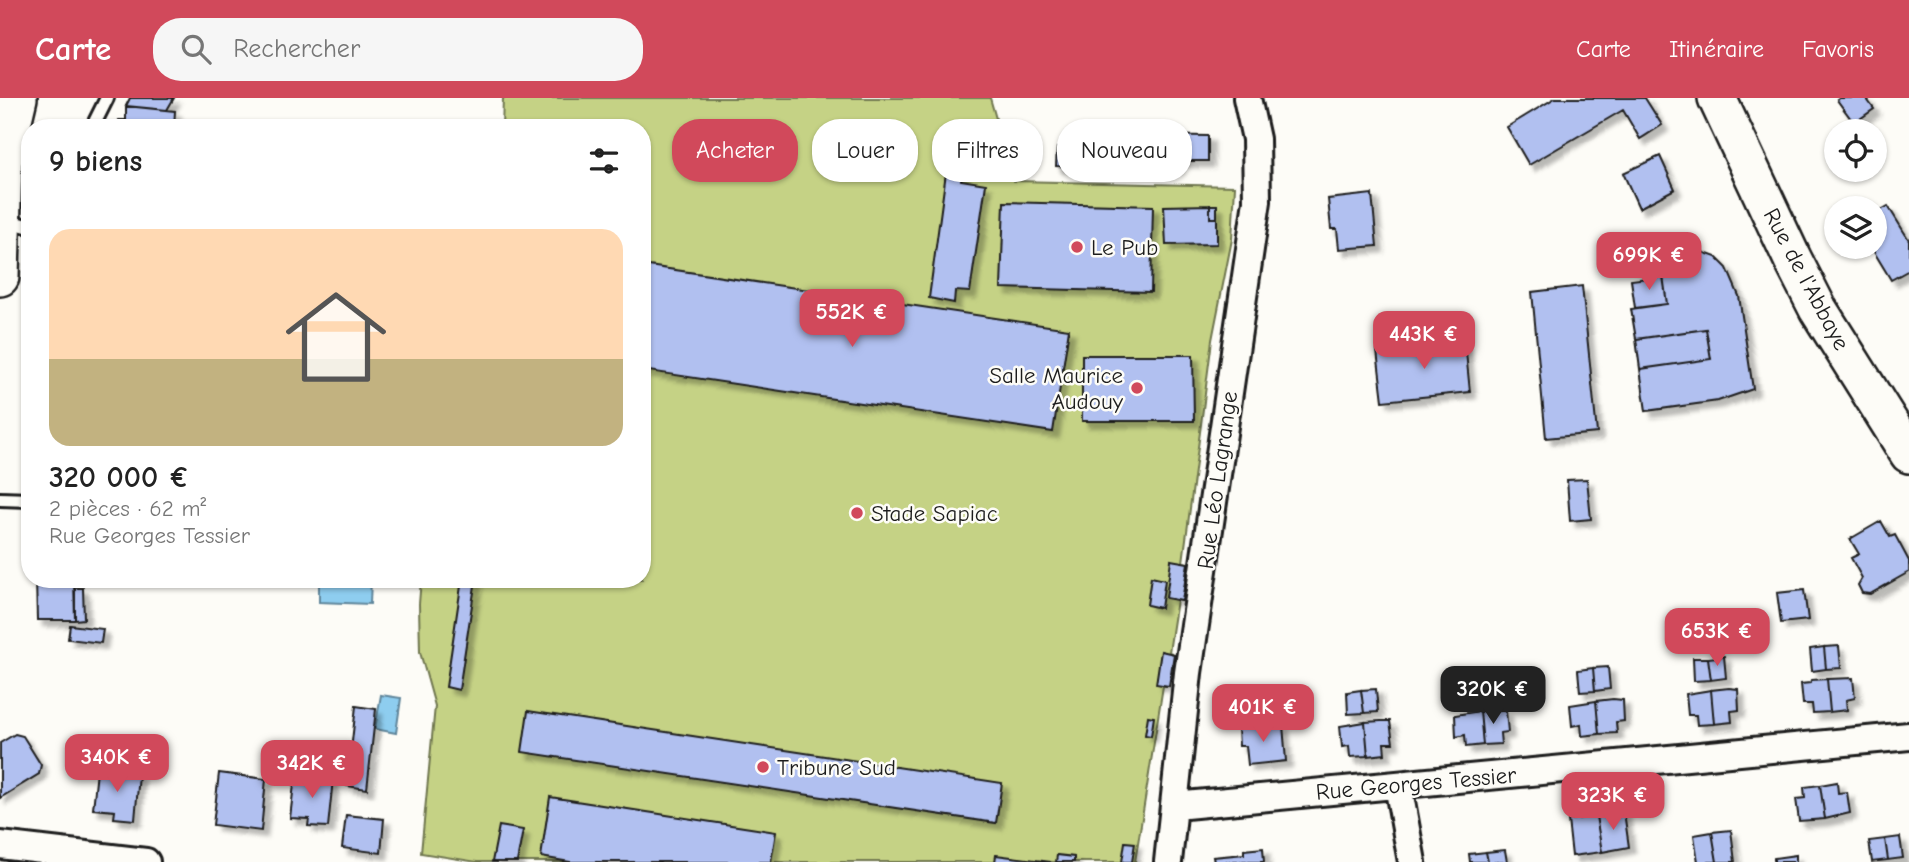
<!DOCTYPE html>
<html lang="fr">
<head>
<meta charset="utf-8">
<style>
	body { margin:0; font-family:"Comic Neue",sans-serif; background:#f6f6f6; color:#222; height:100vh; display:flex; flex-direction:column; font-size:26px; white-space:nowrap }
	* { box-sizing:border-box; margin:0 }
	p { font-size:23px; color:#767676 }
	.icon { flex:none; width:38px; height:38px; fill:none; stroke:currentColor; stroke-width:2; stroke-linecap:round; stroke-linejoin:round }
	.map { position:relative; flex:1; overflow:hidden }
	.side { position:absolute; left:21px; top:21px; width:630px; height:469px; display:flex; flex-direction:column; background:#fff; border-radius:28px; box-shadow:0 2px 5px #0004 }
	.side>* { flex:none }
	.banner { position:absolute; left:672px; top:21px; width:665px; height:63px; display:flex; gap:14px }
	.controls { position:absolute; left:1824px; top:21px; display:grid; gap:14px }
	.controls a { display:grid; place-items:center; width:63px; height:63px; border-radius:50%; background:#fff; box-shadow:0 2px 5px #0004; font-size:35px }
	.price { position:absolute; translate:-50% -60px; padding:0 16px; border-radius:14px; background:#d1495b; color:#fff; font-size:23px; line-height:46px; filter:drop-shadow(0 2px 4px #0008) }
	.price::after { content:''; position:absolute; left:50%; top:42px; width:21px; height:16px; margin-left:-10px; background:inherit; clip-path:polygon(0 0,100% 0,50% 100%) }
	.price.active { background:#222; color:#fff }
	ul { padding:0; list-style:none }
	li { display:grid; align-content:center; gap:14px; height:371px; padding:0 28px }
	li+li { border-top:2px solid #e0e0e0 }
	li span { display:grid; place-items:center; height:217px; border-radius:21px; color:#555 }
	li>.icon { margin-inline-start:auto }
	span .icon { width:126px; height:126px; fill:#fffc; stroke-width:1 }
	li b { font-size:30px }
	h2 { display:flex; justify-content:space-between; align-items:center; height:84px; padding:0 28px; font-size:30px }
	.tag { padding:0 24px; border-radius:28px; background:#fff; box-shadow:0 2px 5px #0004; font-size:24px; line-height:63px }
	.tag.active { background:#d1495b; color:#fff }
	header { display:flex; align-items:center; gap:42px; box-sizing:border-box; height:98px; padding:0 35px; background:#d1495b; color:#fff }
	header strong { font-size:33px }
	nav { display:flex; gap:38px; margin-inline-start:auto; font-size:24px }
	.search { width:490px; height:63px; background:#f6f6f6; display:flex; align-items:center; gap:18px; box-sizing:border-box; padding:0 24px; border-radius:28px; color:#767676; font-size:26px }
	.map>svg:first-child { display:block }
	.green { fill:#c5d285; stroke:#707750; stroke-width:2 }
	.water { fill:#8ecdef; stroke:#60869b; stroke-width:2 }
	.building { fill:#b1c0f0; stroke:#1c1c1c; stroke-width:2; filter:url(#shadow) }
	.lines { fill:none; stroke-linecap:round; stroke-linejoin:round }
	.lane-casing { stroke:#1c1c1c; stroke-width:18 }
	.street-casing { stroke:#1c1c1c; stroke-width:32 }
	.secondary-casing { stroke:#1c1c1c; stroke-width:42 }
	.lane { stroke:#fdfcf7; stroke-width:12 }
	.street { stroke:#fdfcf7; stroke-width:26 }
	.secondary { stroke:#fdfcf7; stroke-width:37 }
	.poi-dot { fill:#d1495b; stroke:#fdfcf7; stroke-width:2.5 }
	.labels { text-anchor:middle; stroke-width:5; stroke-linejoin:round; paint-order:stroke }
	.poi-label { font-size:23px; fill:#1c1c1c; stroke:#fdfcf7; text-anchor:start }
	.street-label { font-size:23px; fill:#1c1c1c; stroke:#fdfcf7 }
</style>
</head>
<body>
<header>
<strong>Carte</strong>
<div class="search"><svg class="icon" aria-label="search" viewBox="0 0 24 24"><circle cx="10" cy="10" r="6"/><path d="M15 15l6 6"/></svg>Rechercher</div>
<nav><a>Carte</a><a>Itinéraire</a><a>Favoris</a></nav>
</header>
<div class="map">
<svg width="1909" height="764" viewBox="0 0 1909 764">
	<defs>
		<filter id="shadow"><feDropShadow dx="6" dy="6" stdDeviation="2" flood-color="#0004"/></filter>
	</defs>
	<rect width="100%" height="100%" fill="#fdfcf7"/>
	<filter id="ink" filterUnits="userSpaceOnUse"><feTurbulence type="fractalNoise" baseFrequency=".0143" numOctaves="2"/><feDisplacementMap in="SourceGraphic" scale="14" xChannelSelector="R" yChannelSelector="G"/><feConvolveMatrix kernelMatrix="1 2 1 2 8 2 1 2 1" color-interpolation-filters="sRGB"/></filter>
	<g filter="url(#ink)">
		<!-- green -->
		<path class="green" d="M503,0h487l24,83 221,5 -3,53 -20,101 -29,222 5,1 -6,38 -5,-1 -8,52 5,2 -5,32h-6l-28,176h-658l-56,-9 14,-147 -15,-54 -1,-48 2,-25h221v-451h-140z"/>
		<!-- water -->
		<path class="water" d="M319,481h52l-1,25 -51,-2z
			M381,597l20,3 -5,35 -21,-4z"/>
		<!-- building -->
		<path class="building" d="M130,0h44l-7,12 -41,-4z
			M1555,0h90l17,27 -22,14 -17,-29 -94,55 -22,-38z
			M1840,0h26l8,11 -20,14 -17,-23z
			M126,8l49,5 -1,17h-58l3,-8h7z
			M1145,37l63,1v25h-30l-1,6h-33z
			M1057,50l22,1v18l-23,-1z
			M1660,58l15,33 -36,19 -16,-35z
			M947,67l16,2 -2,13 25,4 -16,108 -15,-1 -1,12 -25,-5z
			M1372,96l5,52 -38,3 -2,-20h-6l-3,-30z
			M1004,104l149,4 -2,86 -150,-4z
			M1210,107h7v12l-7,1z
			M1210,107v13l7,-1v27l-51,1 -2,-39z
			M1888,108l21,34v30l-18,10 -20,-33h3v-33z
			M1694,151l22,8 11,11 12,28 14,93 -35,12 -72,10 -6,-42 71,-10 -5,-30 -70,10 -5,-30 36,-5 -4,-28 35,-5z
			M642,167l427,64 -16,103 -411,-62z
			M1663,178l4,28 -32,4 -4,-28z
			M1582,188l15,147 -51,5 -14,-146z
			M1706,231l5,30 -71,10 -4,-30z
			M1465,244l5,50 -87,9 -6,-50z
			M1082,257h111l1,66h-112z
			M1587,381l4,40 -21,2 -3,-41z
			M1881,423l9,16 5,-2 14,26v11l-39,22 -8,-1 -4,-8 4,-7 -11,-20 8,-4 -9,-15z
			M1171,462l17,3 -6,38 -16,-3z
			M1151,479l14,3 -4,28 -14,-3z
			M36,481h38l1,41h-38z
			M462,481h14l-17,111 -13,-3z
			M75,490h8l1,31 -9,1z
			M1804,492l4,30 -27,3 -4,-30z
			M70,527l33,4 -2,14 -33,-4z
			M1839,548l2,22 -15,1 -2,-22z
			M1824,549l2,22 -14,2 -2,-22z
			M1161,553l13,3 -5,32 -13,-2z
			M1724,558l2,22 -15,2 -3,-22z
			M1693,560h15l3,22 -17,1z
			M1608,569l2,22 -15,2 -2,-23z
			M1593,570l2,23 -15,1 -2,-22z
			M1492,580l2,22 -15,2 -1,-23z
			M1853,580l2,20 -9,2 1,10 -17,2 -3,-33z
			M1478,581l1,23 -16,1 -1,-22z
			M1827,581l3,33 -17,1 -1,-9h-9l-2,-20 9,-1 1,-3z
			M1729,590l9,1 1,21 -8,1 1,11 -18,2 -3,-34z
			M1376,591l2,23 -14,1 -3,-23z
			M1361,592l3,23 -16,1 -1,-22z
			M1711,592l3,34 -17,1 -1,-10h-8l-2,-21z
			M1613,601l10,1 1,21 -8,1 1,11 -18,1 -3,-33z
			M1596,603l3,33 -17,2 -1,-12 -9,2 -2,-21z
			M356,608l20,3 -9,80 -20,-3z
			M1497,612l9,1 2,21 -8,1 1,11 -18,1 -3,-34z
			M528,613l474,72 -6,40 -474,-71z
			M1480,613l3,34 -17,2 -1,-12 -9,2 -1,-22z
			M1148,618l6,1 -3,19 -6,-1z
			M1381,623h9l3,22h-9l1,11 -17,2 -3,-34z
			M1365,624l3,34 -18,1 -1,-11 -7,1 -2,-21z
			M1283,627l3,36 -38,4 -2,-19h-7l-1,-18z
			M15,636l8,2 18,29 -2,9 -39,24v-55z
			M97,673l42,4 -4,45 -21,-2 1,-7 -22,-2z
			M219,675l47,6 -5,52 -48,-6z
			M295,678l38,3 -5,48 -20,-1 1,-7 -19,-1z
			M1837,684l1,11 9,-1 3,21 -25,6 -5,-34z
			M1820,687l5,34 -26,2 -3,-22 9,-1 -1,-11z
			M550,699l226,35 -5,30h-201l-29,-5z
			M1624,714l5,35 -27,5 -6,-36z
			M346,717l38,4 -3,34 -39,-5z
			M1596,718l6,36 -30,4 -4,-36z
			M499,728l24,4 -6,32h-25z
			M1731,732l4,32h-18l-5,-30z
			M1712,734l5,30h-19l-4,-27z
			M1900,739l3,21 -15,2 -3,-21z
			M1885,741l3,21 -16,2 -3,-21z
			M1125,744l10,1 -3,19h-10z
			M1263,750l1,14h-50l-1,-5 31,-3v-4z
			M1505,752l2,12h-19l-2,-10z
			M1486,754l2,10h-18l-1,-8z
			M996,757l55,7h-56z
			M1057,757l17,2v5h-18z
			M1796,757v7h-22v-4z"/>
		<g class="lines">
			<!-- lane casing -->
			<g class="lane-casing">
				<path id="lane" d="M92,30l15,-30
					M5,122l25,7
					M0,401l30,1"/>
			</g>
			<!-- street casing -->
			<g class="street-casing">
				<path id="street" d="M1398,687l14,77
					M1175,708l734,-70
					M0,747l146,17
					M1168,764l20,-189 69,-472 -1,-62 -9,-41"/>
			</g>
			<!-- secondary casing -->
			<g class="secondary-casing">
				<path id="secondary" d="M1717,0l75,160 26,51 91,145
					M0,179l3,-115 15,-64"/>
			</g>
			<!-- lane -->
			<use href="#lane" class="lane"/>
			<!-- street -->
			<use href="#street" class="street"/>
			<!-- secondary -->
			<use href="#secondary" class="secondary"/>
		</g>
	</g>
	<!-- markers -->
	<g class="poi-dot">
		<circle cx="1077" cy="149" r="7"/>
		<circle cx="1137" cy="290" r="7"/>
		<circle cx="857" cy="415" r="7"/>
		<circle cx="763" cy="669" r="7"/>
	</g>
	<g class="labels">
		<!-- poi labels -->
		<g class="poi-label">
			<text x="1091" y="157">Le Pub</text>
			<text x="1123" y="285" text-anchor="end">Salle Maurice<tspan x="1123" dy="26">Audouy</tspan></text>
			<text x="871" y="423">Stade Sapiac</text>
			<text x="777" y="677">Tribune Sud</text>
		</g>
		<!-- street labels -->
		<g class="street-label">
			<text transform="translate(1807 181) rotate(62)" y="8">Rue de l'Abbaye</text>
			<text transform="translate(1217 382) rotate(-82)" y="8">Rue Léo Lagrange</text>
			<text transform="translate(1416 685) rotate(-5)" y="8">Rue Georges Tessier</text>
		</g>
	</g>
</svg>
<div class="controls">
<a><svg class="icon" aria-label="locate" viewBox="0 0 24 24"><circle cx="12" cy="12" r="6"/><path d="M12 2v4M12 18v4M2 12h4M18 12h4"/></svg></a>
<a><svg class="icon" aria-label="layers" viewBox="0 0 24 24"><path d="M12 4l9 5-9 5-9-5zM3 14l9 5 9-5"/></svg></a>
</div>
<b class="price" style="left:1649px;top:194px">699K €</b>
<b class="price" style="left:852px;top:251px">552K €</b>
<b class="price" style="left:1424px;top:273px">443K €</b>
<b class="price" style="left:1717px;top:570px">653K €</b>
<b class="price active" style="left:1493px;top:628px">320K €</b>
<b class="price" style="left:1263px;top:646px">401K €</b>
<b class="price" style="left:117px;top:696px">340K €</b>
<b class="price" style="left:312px;top:702px">342K €</b>
<b class="price" style="left:1613px;top:734px">323K €</b>
<div class="banner">
<a class="tag active">Acheter</a>
<a class="tag">Louer</a>
<a class="tag">Filtres</a>
<a class="tag">Nouveau</a>
</div>
<section class="side">
<h2>9 biens<svg class="icon" aria-label="filters" viewBox="0 0 24 24"><path d="M4 7h16M4 17h16"/><circle cx="9" cy="7" r="2"/><circle cx="15" cy="17" r="2"/></svg></h2>
<ul>
<li><span style="background:linear-gradient(#ffd9b3 60%,#c2b280 0)"><svg class="icon" aria-label="home" viewBox="0 0 24 24"><path d="M3 11l9-7 9 7M6 9v11h12V9"/></svg></span><div><b>320 000 €</b><p>2 pièces · 62 m²</p><p>Rue Georges Tessier</p></div></li>
</ul>
</section>
</div>
</body>
</html>
